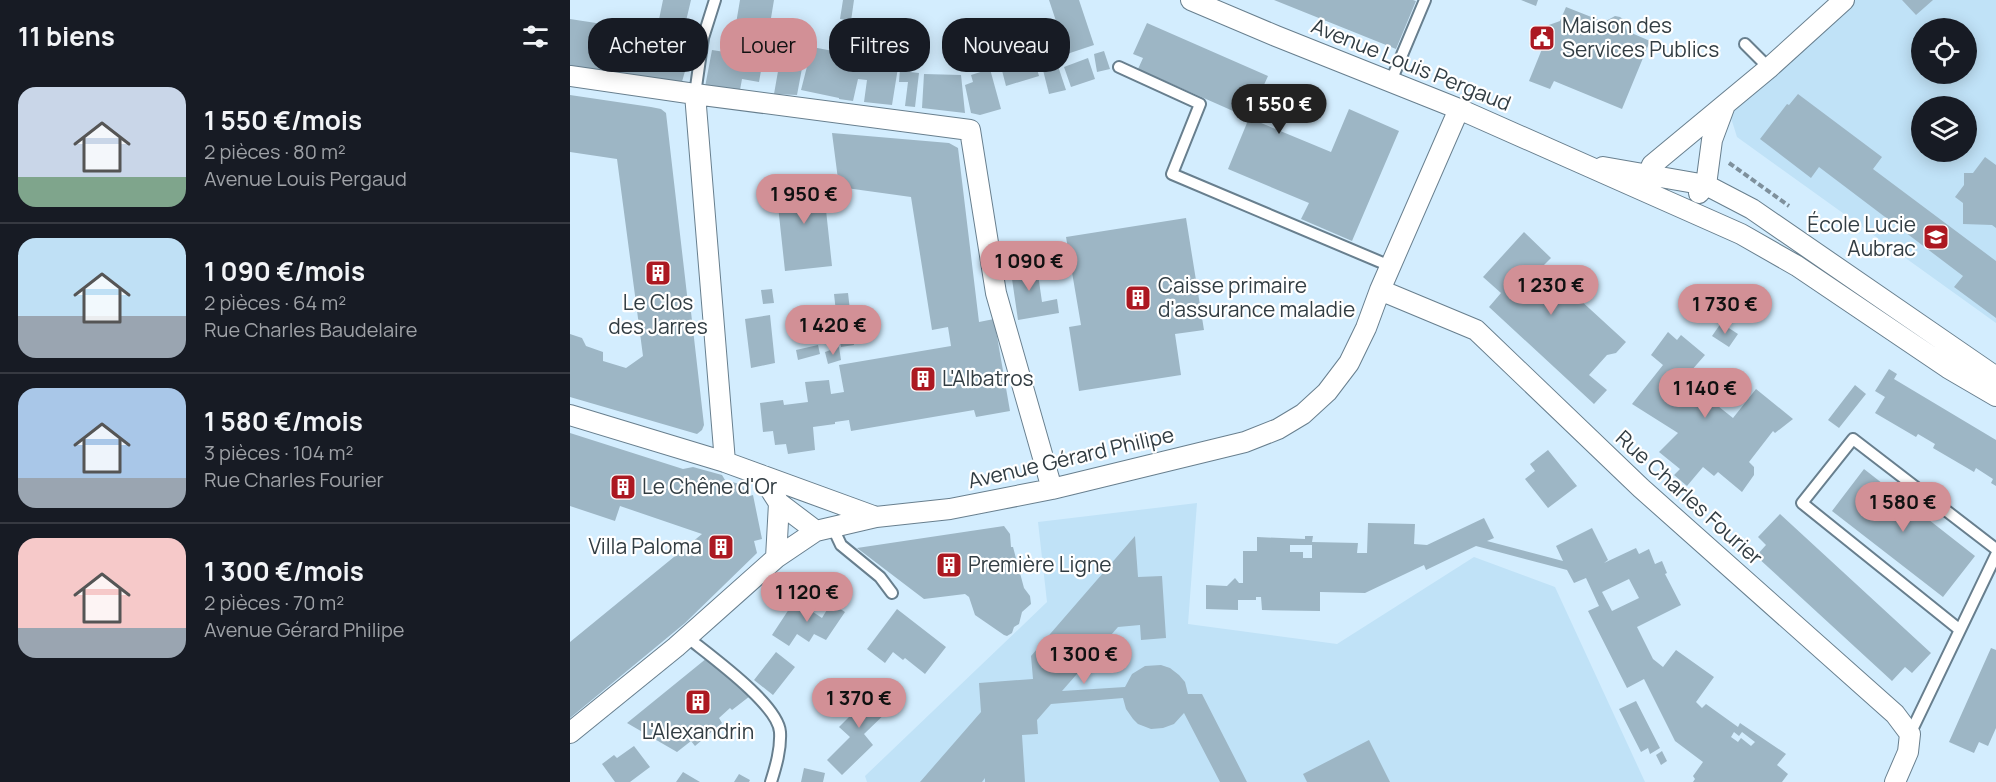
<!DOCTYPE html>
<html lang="fr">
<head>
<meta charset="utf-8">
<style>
	body { margin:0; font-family:Manrope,sans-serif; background:#242831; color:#f1f3f6; height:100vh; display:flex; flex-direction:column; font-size:22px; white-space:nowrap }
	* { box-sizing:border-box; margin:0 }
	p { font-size:20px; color:#9ea1a6 }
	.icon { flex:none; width:33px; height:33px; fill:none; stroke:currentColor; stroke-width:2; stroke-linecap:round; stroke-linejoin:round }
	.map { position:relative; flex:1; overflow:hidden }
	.details { display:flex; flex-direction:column; background:#171b24; width:570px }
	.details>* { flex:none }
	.banner { position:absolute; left:18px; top:18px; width:570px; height:54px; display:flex; gap:12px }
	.tools { position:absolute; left:1341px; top:18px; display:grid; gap:12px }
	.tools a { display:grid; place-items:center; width:66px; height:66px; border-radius:50%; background:#171b24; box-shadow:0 3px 15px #0003; font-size:30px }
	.price { position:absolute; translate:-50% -51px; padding:0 14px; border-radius:21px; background:#d29096; color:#111; font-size:20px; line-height:39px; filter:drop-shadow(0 2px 3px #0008) }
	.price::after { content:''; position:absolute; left:50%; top:36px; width:18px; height:14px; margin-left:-9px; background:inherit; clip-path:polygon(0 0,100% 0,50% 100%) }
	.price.selected { background:#222; color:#fff }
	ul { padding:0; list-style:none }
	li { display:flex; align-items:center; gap:18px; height:150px; padding:0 18px }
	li+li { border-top:2px solid #363941 }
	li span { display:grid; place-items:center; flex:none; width:168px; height:120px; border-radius:18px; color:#555 }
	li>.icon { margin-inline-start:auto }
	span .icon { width:72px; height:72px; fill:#fffc; stroke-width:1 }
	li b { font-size:26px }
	h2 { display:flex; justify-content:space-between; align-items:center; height:72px; padding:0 18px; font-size:26px }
	.tag { padding:0 21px; border-radius:24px; background:#171b24; box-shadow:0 3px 15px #0003; font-size:21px; line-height:54px }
	.tag.selected { background:#d29096; color:#111 }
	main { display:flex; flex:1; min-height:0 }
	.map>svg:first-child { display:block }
	.built { fill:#c0e2f7; fill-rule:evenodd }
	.building { fill:#9db6c5; fill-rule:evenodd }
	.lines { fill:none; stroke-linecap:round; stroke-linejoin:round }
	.lane-casing { stroke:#687f8e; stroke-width:14 }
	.street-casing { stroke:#687f8e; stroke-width:22 }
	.path { stroke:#7e909c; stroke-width:4; stroke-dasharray:6 3; stroke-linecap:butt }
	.lane { stroke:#fff; stroke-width:10 }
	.street { stroke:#fff; stroke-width:20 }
	.labels { text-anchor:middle; stroke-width:4.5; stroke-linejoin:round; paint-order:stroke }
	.poi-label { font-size:21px; fill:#323d43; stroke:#fff; text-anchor:start }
	.street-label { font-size:21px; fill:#323d43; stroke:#fff }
</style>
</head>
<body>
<main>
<section class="details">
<h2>11 biens<svg class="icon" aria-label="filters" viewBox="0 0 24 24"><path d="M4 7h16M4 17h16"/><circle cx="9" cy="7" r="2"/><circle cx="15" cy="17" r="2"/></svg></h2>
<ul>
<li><span style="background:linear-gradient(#c9d6e8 75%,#7fa58c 0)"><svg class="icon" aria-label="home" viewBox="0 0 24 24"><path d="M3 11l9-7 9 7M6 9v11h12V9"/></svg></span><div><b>1 550 €/mois</b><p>2 pièces · 80 m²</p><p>Avenue Louis Pergaud</p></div></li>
<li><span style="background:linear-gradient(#bfe0f5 65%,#9aa5b1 0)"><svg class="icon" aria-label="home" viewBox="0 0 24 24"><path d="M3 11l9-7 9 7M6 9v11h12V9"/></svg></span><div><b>1 090 €/mois</b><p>2 pièces · 64 m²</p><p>Rue Charles Baudelaire</p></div></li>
<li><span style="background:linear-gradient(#a9c7e8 75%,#9aa5b1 0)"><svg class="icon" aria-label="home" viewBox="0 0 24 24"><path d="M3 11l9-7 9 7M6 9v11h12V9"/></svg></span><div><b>1 580 €/mois</b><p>3 pièces · 104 m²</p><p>Rue Charles Fourier</p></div></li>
<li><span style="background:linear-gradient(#f6c9c9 75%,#9aa5b1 0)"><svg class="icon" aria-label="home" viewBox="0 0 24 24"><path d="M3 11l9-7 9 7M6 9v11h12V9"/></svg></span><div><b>1 300 €/mois</b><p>2 pièces · 70 m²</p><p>Avenue Gérard Philipe</p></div></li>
</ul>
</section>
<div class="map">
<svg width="1426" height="782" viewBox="0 0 1426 782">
	<rect width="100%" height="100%" fill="#d3edfe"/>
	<!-- built -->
	<path class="built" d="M1274,0h152v323l-259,-186 -11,-35zM1352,28h44v46h-44zM1352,106h44v46h-44z
		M627,503l-9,121 149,20 137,-87 81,30 90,195h-778l-2,-6 182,-174 -9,-80z"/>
	<!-- building -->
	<path class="building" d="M93,0h28l-5,21 -3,-1 -2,13 -24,-4z
		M170,0h34l-7,42 -10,-2 -1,7 9,1 -6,34 -17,-3 -2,11 -35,-3 7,-37 19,3z
		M273,0h11l-3,21 -11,-2z
		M479,0h30l15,45 -27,9z
		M704,0h139l3,1 -20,48z
		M951,0h17l-2,6z
		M1332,0h31l-17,15z
		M996,7l38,15 11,-6 5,1 3,2 4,12 23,10 -28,68 -68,-28 -4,8 -21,-8 13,-32 -13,-5 6,-14 25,-9z
		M0,19l65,10 -4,18 28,5 29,9 -7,24 -111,-18z
		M405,21l7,22 -12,4 -7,-21z
		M577,23l121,53 -19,42 82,34 18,-43 50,22 -47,110 -51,-22 8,-16 -81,-34 21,-51 -111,-49 5,-11 -10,-4z
		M213,43l23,4 -9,48 -23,-1z
		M460,45l9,31 -33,10 -8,-31z
		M242,47l58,11 1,-8 29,5 -8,50 -28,-3 3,-22 -9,-1 -5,22 -14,-2v-1l-38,-8z
		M534,51l6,18 -13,3 -3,-18z
		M518,58l7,21 -24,8 -7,-20z
		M487,63l9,27 -17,4 -7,-28z
		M330,68l10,1v3l9,1 -4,34 -10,-1 3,-24h-9z
		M420,69l11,40 -21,6 -9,-2 -6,-28 8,-3 -2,-7z
		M354,74l37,1 4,38 -43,-5z
		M1228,94l84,63 -9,12 123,92v57l-42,-31 9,-11 -144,-109 -8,11 -51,-39 27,-35 2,1z
		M0,95l81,12 10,2 5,4 23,199h2l13,113 -2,5 -5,4 -127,-37v-63l12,4 4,8 17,6v9l23,7 17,-12 -26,-197 -47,-7z
		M262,133l117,10 9,5 21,174 15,-3 16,92 -34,6 -2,-7 -123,21 -2,-11 -14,2v2l-22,3 2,23 -27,4 -2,-10 -11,1 -2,-14 -10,1 -3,-29 23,-3 1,5 24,-3 -3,-20 24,-2 2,14 13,-2 -5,-27 112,-19 -3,-19 -16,3 -21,-133 -72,-10z
		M1415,157l11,8v63l-4,-3 -29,-1v-21l-8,-6 9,-12v-12h9z
		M233,177l1,7 19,-2 9,84 -47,5 -9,-84 10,-1 -1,-7z
		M616,218l18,112 -29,4 6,41 -102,16 -10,-64 12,-2 -15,-88z
		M954,232l27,26 -8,8 83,76 -10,11 -9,2 -18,20 18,15 -13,14 -105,-97 12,-14 -18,-16z
		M466,260l6,42 15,-3 2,14 -41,7 -6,-41h-2l-3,-14z
		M202,289l2,14 -11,1 -2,-14z
		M278,293l6,52 -13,2 -1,-10 -41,4 -3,-26 34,-5 1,3 5,-1 -2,-18z
		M200,315l5,48 -24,5 -6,-49z
		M1151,323l17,11 -9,13 -17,-11z
		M1098,332l9,8 4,-5 24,20 -21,24 49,39 23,-29 37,30 -18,14 -2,-2 -24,31 5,5v8l-12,17 -24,-20 -4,4 -11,-9 -16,19 -13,-11 6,-6 -21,-17 19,-19 -46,-29 31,-39 -12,-10z
		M248,345l2,9 -22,6 -2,-10z
		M269,347l2,13 -13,4 -3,-12z
		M1319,369l8,5 -3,5 102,61v46l-5,-3 2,-4 -17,-11 -2,4 -41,-24 2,-4 -17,-10 -2,3 -41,-24 10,-16 -10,-6z
		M1285,385l11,9 -27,34 -11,-8z
		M0,433l113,36 10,-2 29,8 3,5 18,5 3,12 7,-2 9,44 -8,2 3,12 -72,70 -115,95v-76l132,-108 -82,-28 -5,15 -45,-15z
		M978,450l29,36 -29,22 -23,-29 10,-8 -5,-7z
		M1294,469l111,87 -32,41 -111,-86z
		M1210,514l151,139 -19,20 -7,-6 -13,14 -136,-125 10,-11 -8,-8z
		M914,518l10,20 -7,3 76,20 -7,-15 36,-18 16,32 -4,3 32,-15 3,6 10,-5 6,15 7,-3 5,12 -2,1 16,31 -44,22 16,32 10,8 13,-17 38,27 -18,25 6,6 4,-4 32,23 2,-4 46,31 -9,11 11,9 -6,8h-89l2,-3 -2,-3 10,-14 -28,-21 -31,-62 -17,9 -39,-77 11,-5 -13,-28 -12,5 -7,-13 -91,-24 -50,24 -2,-5 -59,28 -45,-1v19l-58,-1 -1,-13h-5v3h-18v10l-32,-1v-24l21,1 8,-8 4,5h4v-32h14v-14l48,2v-3h8l-1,6 46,1 -1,10h10l1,-30 47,1 -1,20 13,1zM720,545h22v13h-9v-6h-13zM1059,579l10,19 -27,13 -10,-19zM1164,732l5,4 3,-4 13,10 -4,4 -10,-8 -3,4 -7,-5z
		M434,526l6,8 1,13h2l11,41 6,8 1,8 -9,8 -3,12 -5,3 -2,6 -5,3 -3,-1 -29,-20 -6,-18 -4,-3 -41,5 -67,-51z
		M565,536l3,41 24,-1 4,62 -25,2 -1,-15 -22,2 -56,64 63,-4 7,-13 13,-8 16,-1 9,3 9,7 6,7 3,12h14l45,88h-27l-36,-69 -10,11 -11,4 -12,1 -13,-5 -5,-5 -7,-10 -3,-11 -72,6 -14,16 1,14 -16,1 3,47h-40v-4l-3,4h-62l61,-70 -2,-29 54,-4 -2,-23z
		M225,600l27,18 9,-15 14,9 -19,28 -12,-6 -5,8 -12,-8 -8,12 -17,-11z
		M327,609l49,38 -21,27 -20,-16 -2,2 -10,-8 -8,11 -18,-14z
		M1421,648l5,2v78l-8,18 -9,-4 -5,11 -25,-11z
		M206,652l19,15 -22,28 -19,-15z
		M137,658l43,38 -18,14 -2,-2 -11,10 3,5 -27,23 -4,-5 -14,11 -50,-29z
		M298,685l23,23 -27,26 9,11 -31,30 -15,-15 23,-23 -11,-10 18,-18 -6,-7z
		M1066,701l24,47 -10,6 -2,-6 -7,4 -22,-43z
		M799,740l21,42h-83l-4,-8z
		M64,746l16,21 -20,15h-15l-13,-18 12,-9 3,3z
		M1092,751l5,10 -6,4 -5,-10z
		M234,768l21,5 -2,9h-22z
		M113,772l17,10h-24z
		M169,774l11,6 -1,2h-15z"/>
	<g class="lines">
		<!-- lane casing -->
		<g class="lane-casing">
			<path id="lane" d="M1175,44l24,24
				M549,67l81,37 -28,70 218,92
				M821,81l34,-81
				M125,94l8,-56 12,-38
				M263,528l8,17 39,32 12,16
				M1390,630l-158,-127 51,-64 143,110
				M117,637c22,18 91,67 93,95 1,17 -4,34 -9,50
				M1340,734l86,-179"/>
		</g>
		<!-- street casing -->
		<g class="street-casing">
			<path id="street" d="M621,0l85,36 183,73 282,125 56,32 151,102 48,28
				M0,76l125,18 275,36 26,163 56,196
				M125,94l30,368
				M1033,167l103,18 46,24 244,168
				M1081,184l-3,-10 4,-9 117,-97 75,-68
				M1129,193l7,-8 6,-45 13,-35
				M810,290l96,40 165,158 254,226 15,20 -2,18 -13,30
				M0,415l155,47 151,55
				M191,475l18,28 37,28
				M206,558l3,-55
				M0,733l106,-86 100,-89 40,-27 60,-14 74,-8 102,-20 193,-47 33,-13 25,-15 24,-22 22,-29 17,-35 14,-38 79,-181"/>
		</g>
		<!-- path -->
		<path class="path" d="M1159,163l60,43"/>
		<!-- lane -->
		<use href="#lane" class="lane"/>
		<!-- street -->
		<use href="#street" class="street"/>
	</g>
	<!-- icons -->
	<defs>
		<g id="civic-square" transform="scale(1.35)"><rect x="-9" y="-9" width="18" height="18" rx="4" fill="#ac1821" stroke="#fff"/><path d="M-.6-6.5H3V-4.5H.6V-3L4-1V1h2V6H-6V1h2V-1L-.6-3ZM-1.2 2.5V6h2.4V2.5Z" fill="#fff"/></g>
		<g id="school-square" transform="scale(1.35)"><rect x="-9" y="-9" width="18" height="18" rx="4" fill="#ac1821" stroke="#fff"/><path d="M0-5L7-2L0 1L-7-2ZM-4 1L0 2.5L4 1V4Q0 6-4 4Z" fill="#fff"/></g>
		<g id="building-square" transform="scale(1.35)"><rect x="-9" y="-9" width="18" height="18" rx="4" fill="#ac1821" stroke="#fff"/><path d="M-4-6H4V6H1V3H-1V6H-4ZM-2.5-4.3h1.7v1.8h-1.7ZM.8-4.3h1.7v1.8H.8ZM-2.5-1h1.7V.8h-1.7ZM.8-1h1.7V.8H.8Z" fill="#fff"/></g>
	</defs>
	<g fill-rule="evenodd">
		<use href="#civic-square" x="972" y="38"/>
		<use href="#school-square" x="1366" y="237"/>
		<use href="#building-square" x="88" y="273"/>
		<use href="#building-square" x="568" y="298"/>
		<use href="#building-square" x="353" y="379"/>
		<use href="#building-square" x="53" y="487"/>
		<use href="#building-square" x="151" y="547"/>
		<use href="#building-square" x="379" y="565"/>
		<use href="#building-square" x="128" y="702"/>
	</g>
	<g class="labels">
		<!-- poi labels -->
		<g class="poi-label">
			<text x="992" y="33">Maison des<tspan x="992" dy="24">Services Publics</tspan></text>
			<text x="1346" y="232" text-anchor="end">École Lucie<tspan x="1346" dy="24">Aubrac</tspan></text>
			<text x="588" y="293">Caisse primaire<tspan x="588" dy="24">d'assurance maladie</tspan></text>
			<text x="88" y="310" text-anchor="middle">Le Clos<tspan x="88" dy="24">des Jarres</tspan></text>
			<text x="372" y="386">L'Albatros</text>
			<text x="72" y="494">Le Chêne d'Or</text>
			<text x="132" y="554" text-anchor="end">Villa Paloma</text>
			<text x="398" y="572">Première Ligne</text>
			<text x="128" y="739" text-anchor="middle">L'Alexandrin</text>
		</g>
		<!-- street labels -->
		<g class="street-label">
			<text transform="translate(841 65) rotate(22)" y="7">Avenue Louis Pergaud</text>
			<text transform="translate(501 458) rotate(-13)" y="7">Avenue Gérard Philipe</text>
			<text transform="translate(1119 498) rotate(42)" y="7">Rue Charles Fourier</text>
		</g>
	</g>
</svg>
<div class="tools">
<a><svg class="icon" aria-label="locate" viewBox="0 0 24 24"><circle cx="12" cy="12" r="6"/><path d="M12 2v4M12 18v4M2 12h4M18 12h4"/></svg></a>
<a><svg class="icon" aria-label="layers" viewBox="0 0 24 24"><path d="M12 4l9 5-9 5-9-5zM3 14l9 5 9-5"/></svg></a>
</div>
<b class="price selected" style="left:709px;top:135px">1 550 €</b>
<b class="price" style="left:234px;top:225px">1 950 €</b>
<b class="price" style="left:459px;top:292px">1 090 €</b>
<b class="price" style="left:981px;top:316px">1 230 €</b>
<b class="price" style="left:1155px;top:335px">1 730 €</b>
<b class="price" style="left:263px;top:356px">1 420 €</b>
<b class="price" style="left:1135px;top:419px">1 140 €</b>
<b class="price" style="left:1333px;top:533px">1 580 €</b>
<b class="price" style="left:237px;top:623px">1 120 €</b>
<b class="price" style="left:514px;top:685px">1 300 €</b>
<b class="price" style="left:289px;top:729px">1 370 €</b>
<div class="banner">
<a class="tag">Acheter</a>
<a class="tag selected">Louer</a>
<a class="tag">Filtres</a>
<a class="tag">Nouveau</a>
</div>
</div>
</main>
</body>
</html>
